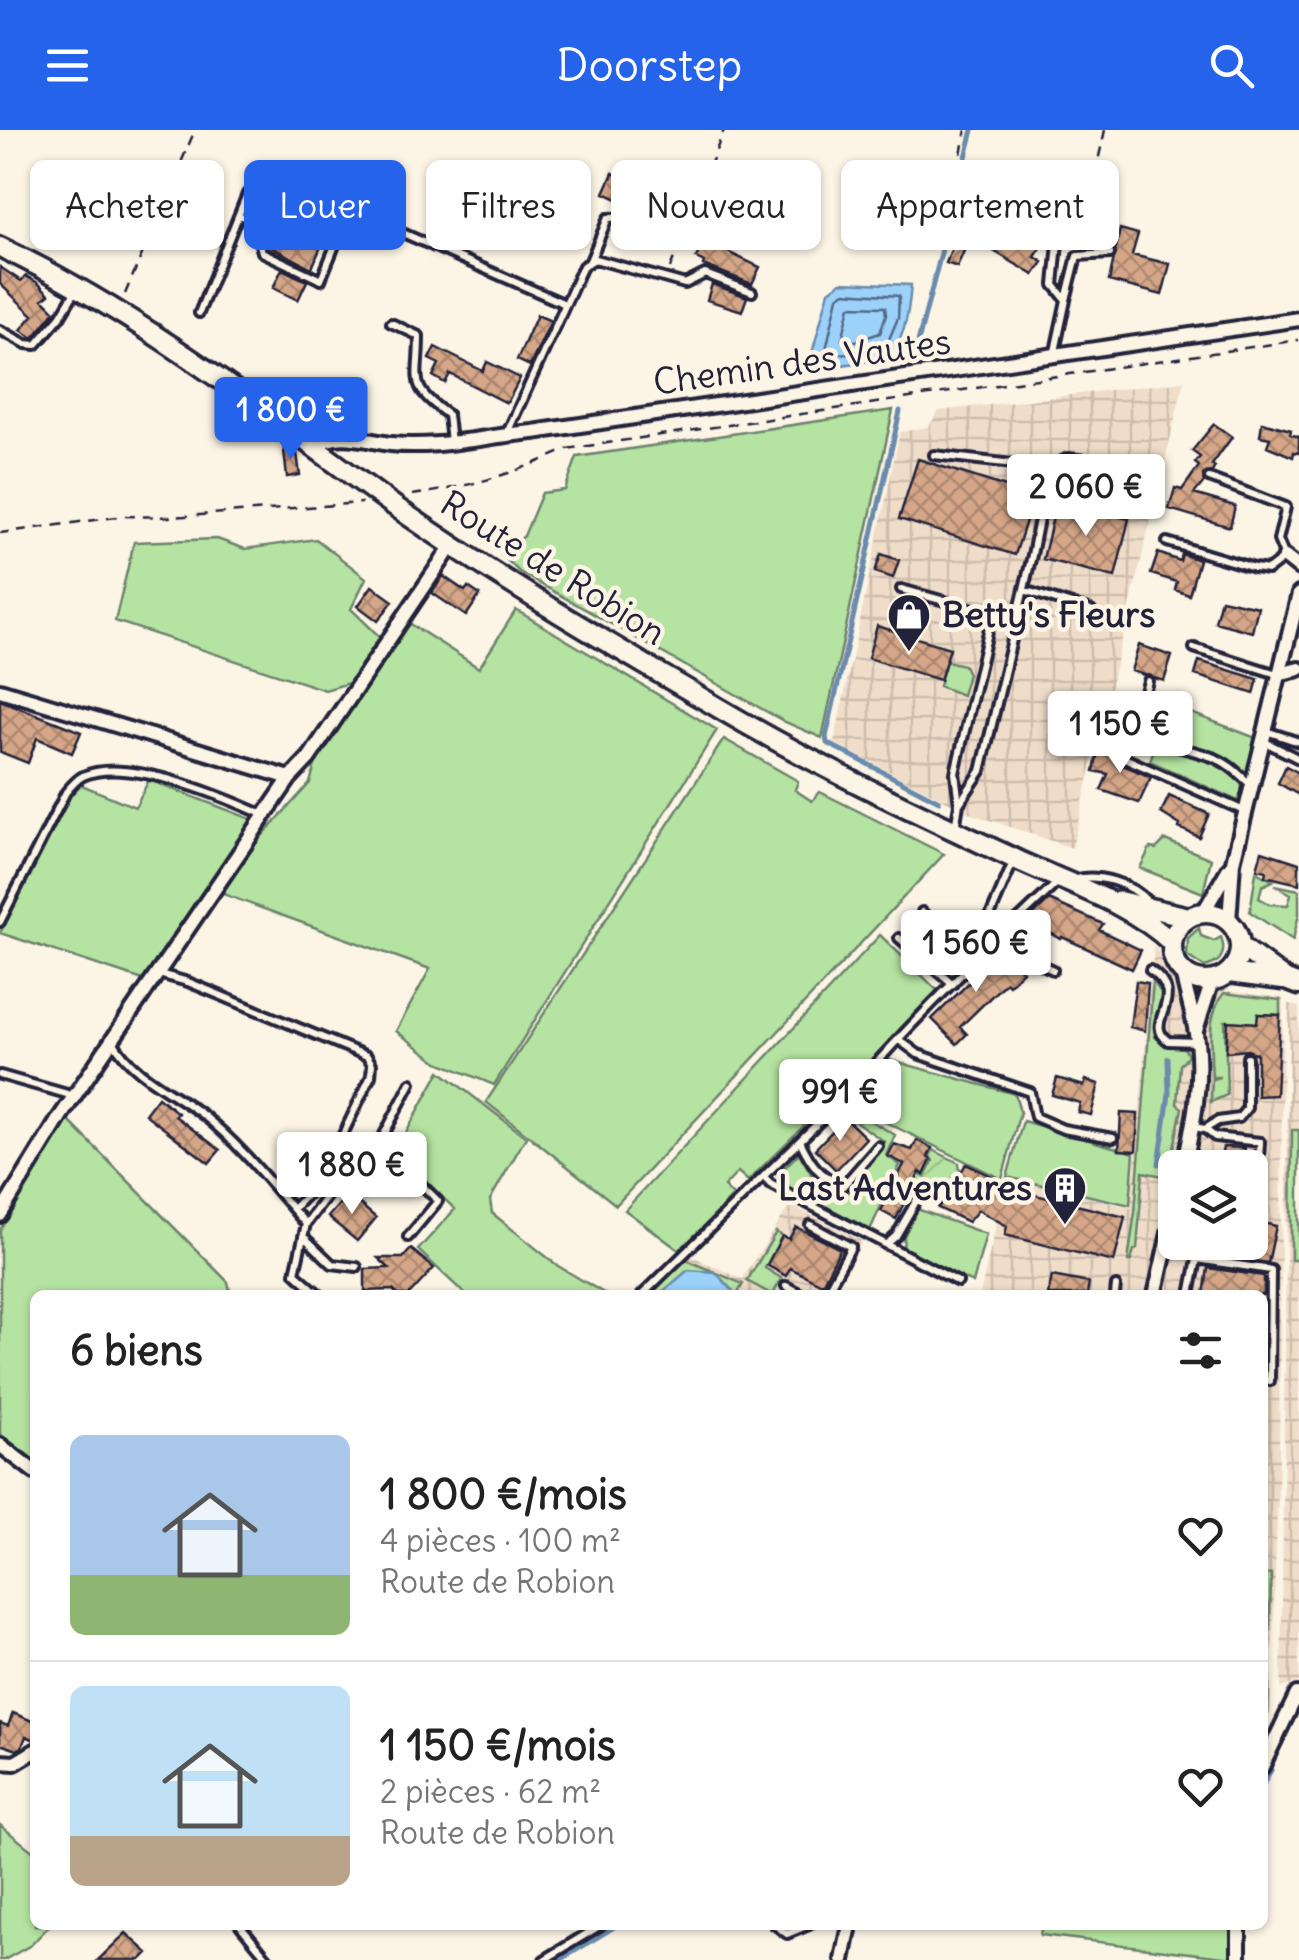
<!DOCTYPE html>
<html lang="fr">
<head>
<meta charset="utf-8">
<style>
	body { margin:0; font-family:Delius,sans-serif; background:#f6f6f6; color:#222; height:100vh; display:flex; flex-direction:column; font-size:38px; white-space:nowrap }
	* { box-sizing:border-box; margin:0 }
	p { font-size:32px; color:#767676 }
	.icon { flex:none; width:55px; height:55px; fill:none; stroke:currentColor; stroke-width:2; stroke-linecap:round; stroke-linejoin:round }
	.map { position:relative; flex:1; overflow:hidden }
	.panel { position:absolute; left:30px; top:1160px; width:1238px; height:640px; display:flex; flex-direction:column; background:#fff; border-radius:15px; box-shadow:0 2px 8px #0004 }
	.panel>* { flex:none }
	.banner { position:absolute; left:30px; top:30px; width:1240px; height:90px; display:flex; gap:20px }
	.fabs { position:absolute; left:1158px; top:1020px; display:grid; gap:20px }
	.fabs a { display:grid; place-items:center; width:110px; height:110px; border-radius:15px; background:#fff; box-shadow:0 2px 8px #0004; font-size:50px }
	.price { position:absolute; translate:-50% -85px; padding:0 22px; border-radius:10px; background:#fff; color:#222; font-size:32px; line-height:65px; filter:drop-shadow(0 2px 5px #0008) }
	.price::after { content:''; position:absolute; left:50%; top:60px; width:30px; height:22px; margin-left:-15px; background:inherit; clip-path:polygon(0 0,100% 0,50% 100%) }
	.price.selected { background:#2563eb; color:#fff }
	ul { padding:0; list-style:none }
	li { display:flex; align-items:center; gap:30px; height:250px; padding:0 40px }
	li+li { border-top:2px solid #e0e0e0 }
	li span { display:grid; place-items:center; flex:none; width:280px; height:200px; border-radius:15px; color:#555 }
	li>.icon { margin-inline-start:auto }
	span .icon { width:120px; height:120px; fill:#fffc; stroke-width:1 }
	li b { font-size:42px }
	h2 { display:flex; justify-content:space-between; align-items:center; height:120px; padding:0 40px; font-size:42px }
	.tag { padding:0 35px; border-radius:15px; background:#fff; box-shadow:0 2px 8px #0004; font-size:35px; line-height:90px }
	.tag.selected { background:#2563eb; color:#fff }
	header { display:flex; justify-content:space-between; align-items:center; height:130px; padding:0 40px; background:#2563eb; color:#fff; font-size:45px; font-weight:600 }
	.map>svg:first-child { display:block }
	.industrial { fill:url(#industrial-grid); fill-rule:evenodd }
	.grass { fill:#b5e3a1; stroke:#6c826e; stroke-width:2.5 }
	.garden { fill:url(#garden-furrows); stroke:#6c826e; stroke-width:2.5 }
	.water { fill:#9cd1fa; stroke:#6b8bae; stroke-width:2.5 }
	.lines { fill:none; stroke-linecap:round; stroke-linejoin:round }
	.shore { stroke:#536887; stroke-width:2.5 }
	.stream { stroke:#6b8bae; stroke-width:5 }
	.building { fill:url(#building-cross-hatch); stroke:#22223b; stroke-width:2.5 }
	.lane-casing { stroke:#22223b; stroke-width:14 }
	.street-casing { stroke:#22223b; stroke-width:20 }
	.secondary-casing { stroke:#22223b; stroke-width:25 }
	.path { stroke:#22223b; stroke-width:2.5; stroke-dasharray:10 8; stroke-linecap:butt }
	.lane { stroke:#fcf5e5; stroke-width:6 }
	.street { stroke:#fcf5e5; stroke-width:12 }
	.secondary { stroke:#fcf5e5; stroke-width:18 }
	.labels { text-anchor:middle; stroke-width:9; stroke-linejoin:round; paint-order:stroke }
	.street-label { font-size:35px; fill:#22223b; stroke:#fcf5e5 }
	.poi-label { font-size:35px; font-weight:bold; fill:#22223b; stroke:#fcf5e5; text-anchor:start }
</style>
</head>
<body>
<header><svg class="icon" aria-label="menu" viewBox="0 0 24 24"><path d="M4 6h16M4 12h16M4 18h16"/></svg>Doorstep<svg class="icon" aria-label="search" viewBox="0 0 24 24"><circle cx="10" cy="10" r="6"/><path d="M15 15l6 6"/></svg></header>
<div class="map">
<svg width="1299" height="1830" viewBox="0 0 1299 1830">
	<defs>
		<pattern id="industrial-grid" width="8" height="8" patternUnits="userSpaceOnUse" patternTransform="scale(2.5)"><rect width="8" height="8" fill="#f0ddc9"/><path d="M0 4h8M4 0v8" fill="none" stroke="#cebdae"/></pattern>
		<pattern id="garden-furrows" width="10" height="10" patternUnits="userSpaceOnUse" patternTransform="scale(2.5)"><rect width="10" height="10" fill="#b5e3a1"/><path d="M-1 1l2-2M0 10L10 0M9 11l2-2" fill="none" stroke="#9bc28c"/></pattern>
		<pattern id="building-cross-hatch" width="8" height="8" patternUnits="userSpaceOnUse" patternTransform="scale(2.5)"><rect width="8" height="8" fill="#d5a687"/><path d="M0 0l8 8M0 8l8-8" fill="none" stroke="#ac8770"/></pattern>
	</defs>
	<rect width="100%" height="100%" fill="#fcf5e5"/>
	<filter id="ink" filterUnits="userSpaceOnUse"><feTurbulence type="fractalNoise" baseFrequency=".01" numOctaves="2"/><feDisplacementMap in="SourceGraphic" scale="20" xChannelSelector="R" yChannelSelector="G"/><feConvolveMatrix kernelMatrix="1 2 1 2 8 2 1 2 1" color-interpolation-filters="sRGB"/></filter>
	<g filter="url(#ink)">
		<!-- industrial -->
		<path class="industrial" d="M1184,251l-112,467 -100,-34 -138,-71 66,-311 28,-5 11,-16z
			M1154,815l25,40 104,13 -4,465 -9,252 -8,-1v-419h-282l27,-118 124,31zM1175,1038h75v74h-75z
			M1289,874l10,3v675l-18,6z
			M790,1075l72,36 -29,54h-191l41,-43 59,27z"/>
		<!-- grass -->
		<path class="grass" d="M893,280l-71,328 -37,-16 -266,-150 -17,-17 22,-19 18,-43 23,-3 12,-33z
			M217,409l28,10 71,-10 50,39 -15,31 29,28 -31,46 -24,7 -210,-69 19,-79z
			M516,480l201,120 -223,355 -56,-23 -42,-31 34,-62 -210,-76 35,-49 55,-61 8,-29 91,-131 70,45z
			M946,531l18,4 4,9 -6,21 -23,-9z
			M1168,574l88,34 -9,39 -23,-20 -65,-20z
			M724,609l74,42 -3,9 17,11 8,-9 124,62 -328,351 -130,-103z
			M1155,616l68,20 19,17 -2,19 -90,-41z
			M149,650l105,40 -108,161 -146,-48 77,-150 58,24z
			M1165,710l46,19 -8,34 -63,-25 10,-20 6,1z
			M1256,742l17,9 -11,5 -3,12 11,6 18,1 3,-11 -16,-9 24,5v24l-6,26 -43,-28z
			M1199,798l2,8 13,5 7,-4c6,16 0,27 -17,30l-17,-11 1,-18z
			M880,805l59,57 -191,189 -10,-9 -14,15 9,9 -53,55 -55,-41z
			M1153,851l11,16 -9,27v13l11,9 18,2 4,7 -8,10 -3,39 5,4 -14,69 -25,-5 -6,77 -3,1 -3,11h-3l7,-49z
			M1224,863l56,7v15l-22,-1 -1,9 -32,-2 2,74 -16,7 1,-23 8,-2h-8c-1,-26 -6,-63 12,-84z
			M886,929l129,35 5,18 -18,67 -143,-70v-8l-5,-6z
			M440,941l86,66 -36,63 2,13 66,53 49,29h-141l-48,-45 37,-41 -60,-56z
			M854,981l41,24 -9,20 14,10 -30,65 -92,-49v-7l21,-21 15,26 32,15 39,-52 -36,-25z
			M66,988l162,164 3,13h-196v166l-35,-27v-204z
			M1023,991l111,32 -4,52 -123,-28z
			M1292,1000h7v130h-8z
			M917,1079l69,25 -13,49 -52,-22 -18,-12 1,-13z
			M776,1102l6,4 -17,32 16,10 -8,17 -26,-14z
			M684,1129l59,25 -6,11h-87z
			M1271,1444l-3,139 -6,-1v-137z
			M0,1695l35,28v72h15l-19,20 -27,15h-4z
			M1042,1795h189l1,33 -192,-23z"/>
		<!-- garden -->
		<path class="garden" d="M933,1020l26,13 1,9 19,8 -5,8 -19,-8 -18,24 -12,-5 1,-9 -12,3 -8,-9 7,-12 12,5 8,-16 -3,-5z"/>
		<!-- water -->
		<path class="water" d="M841,152l70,3c-7,84 -27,75 -103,83l21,-77z
			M688,1140l27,2 18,19 -3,4h-71z"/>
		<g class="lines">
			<!-- shore -->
			<path class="shore" d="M845,162l54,4 -1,22 -11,26 -28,9 -34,1 13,-57z
				M850,176l35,1 1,8 -6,18 -24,8 -14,-1z"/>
			<!-- stream -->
			<path class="stream" d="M912,235l61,-235
				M900,281l-74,326 1,6 112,58
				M1159,1034l10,-70 -1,-36
				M1262,1656l9,-16
				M1246,1795v35
				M560,1830l57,-35"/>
		</g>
		<!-- building -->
		<path class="building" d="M613,43l76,36 -8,20 -77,-36z
			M973,71l14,8 -8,13 21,17 10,-14 32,21 -7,11 8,5 -9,13 -64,-38 -13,30 -11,-4 13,-34 -2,-1z
			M1044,77l34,9 -5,17 -34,-10z
			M273,92l49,22 -10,24 -45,-23 -1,-6z
			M1120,99l18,5 -6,21 38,9 -8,31 -53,-14z
			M704,111l56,26 -8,17 -49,-19 1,-3 -8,-4z
			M0,137l21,14 5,-5 12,7 11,11 -6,5 12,12 -22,27 -12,-8 12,-15 -33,-31z
			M282,139l25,12 -9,19 -25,-12z
			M712,154l35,13 -5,14 -35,-11z
			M537,185l14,6 -21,45 -13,-6z
			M435,217l48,24 4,-9 33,16 -13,25 -57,-29 -5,9 -12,-7 6,-12 -10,-5z
			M1262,292l29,8 -1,4 9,3v16l-5,-1 -1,5 -26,-11 3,-8 -10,-2z
			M1214,294l18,13 -20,28 3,2 -3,5 -9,3 1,7 -10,12 41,12 -5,21 -61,-18 6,-21 7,2 17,-24 -4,-3 5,-6 -8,-6z
			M283,312l14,11 3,22 -13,2z
			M918,329l116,37 -19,59 -116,-36z
			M1057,371l72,18 -14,58 -72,-18z
			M1158,423l22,8 2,-7 17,6 -10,35 -14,-5 2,-8 -26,-8z
			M881,424l18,6 -6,18 -18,-6z
			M443,446l22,15 3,-4 12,8 -14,21 -34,-23z
			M372,456l21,15 -15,20 -20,-15z
			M1221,469l37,8 -6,25 -37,-10z
			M877,496l73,22 -10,32 -72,-22z
			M1139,515l33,11 -8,25 -33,-10z
			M1199,531l59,18 -4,15 -59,-19z
			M0,570l81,32 -9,21 -35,-15 -9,25 -28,-11z
			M1100,611l18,8 -5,5 3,8 35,15 -12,26 -38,-13 7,-16 -14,-3z
			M1286,636l13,7v22l-21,-12z
			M1169,666l40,18 -10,23 -20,-9 1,-3 -19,-12z
			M1262,721l37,12v21l-34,-8 1,-5 -9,-2z
			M1049,770l54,24 -4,6 42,20 -9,19 -70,-32 -1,2 -33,-19z
			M999,823l12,5 12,13 -14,14 -3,-3 -46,45 7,7 -10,10 -25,-25z
			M1136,851l12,2 -3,48 -15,-4z
			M1258,884l22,1 -4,80 -19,1v-42l-9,-4 -22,2 2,-31 29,2z
			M1057,948l27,8 2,-6 13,4 -8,31 -13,-3 2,-9 -28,-8z
			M158,967l20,16 -3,3 45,34 -11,13 -64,-49z
			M1121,983l17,1 -2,37 -17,-1z
			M845,988l21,20 -30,32 -21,-21z
			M917,1010l15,8 -4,9 3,3 -7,15 -4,-3 -24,47 -15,-8 23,-47 -16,-8 6,-12 18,6z
			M1223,1017l22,1 -4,20h-22z
			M966,1034l38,18 -1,5 122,30 -11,45 -109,-27 2,-9 -29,-16 -10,12 -30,-14z
			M348,1064l28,24 -19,23 -29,-24z
			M1250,1090l26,6 -8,37 -58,-9 2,-12h38z
			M796,1097l44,22 -18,35 -32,-16 -4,8 -19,-11 15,-29 7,3z
			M411,1119l23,19 -25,27h-11l-5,-5 -28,1v-22l24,-1 -11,-10h25z
			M1208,1138l56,8v19h-60z
			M1052,1146l37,7 -2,12h-39z
			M13,1583l22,9v18l-9,-4 -4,11 -5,3 -17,-6v-21l8,3z
			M126,1803l22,20 -7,7h-43z"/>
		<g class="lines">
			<!-- lane casing -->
			<g class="lane-casing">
				<path id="lane" d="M239,85l15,6 8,31 59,28 19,-47 7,-27
					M590,131l18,-43 35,-1
					M1066,170l11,-44 33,-2
					M199,183l48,-119 11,-13 19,-3 288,126
					M391,193l28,13c0,47 -12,49 29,79l3,27
					M0,200l26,14 10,1 24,-28 15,-25
					M1054,226l12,-56 -12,-15 4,-42
					M507,303l76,-167 12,-7 90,25 20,-10 47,18
					M934,325l115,13 -17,87 -51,216 -22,33
					M1049,338l19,-10 49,5
					M1167,412l87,26 14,2 17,-13 -7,-17 8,-33 -77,-29
					M901,459l116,32
					M1024,460l67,21
					M1194,518l83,26
					M1148,551c-21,70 14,57 64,76 15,5 27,17 38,27
					M1266,601l33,11
					M1263,611l36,18
					M1120,626l124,55
					M955,699l4,-25 -4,-31 37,-158
					M1014,730l-27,63 5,19 61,28
					M1076,749c23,-5 55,4 71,22
					M922,782l51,52
					M0,792l66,-130c5,-6 11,-13 17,-16 43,-20 139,20 181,39
					M899,808l54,46
					M1150,840c41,28 -9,51 18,71l29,1
					M159,844l29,8 179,74 5,8 -1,12 -50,104 -28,29
					M898,909l20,15 112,38 5,25 28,12 50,9
					M113,911c20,35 59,50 90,74 39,31 70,72 103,109l31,-42 29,-13 45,-86
					M0,945l74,21
					M1194,997l11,2 10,8 45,5 -4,74
					M1205,999l13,-8 21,-3 8,-10v-51
					M800,1011c11,23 19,35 43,45l35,-40
					M376,1020l33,22 29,29 -30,36
					M764,1046l6,8 188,98
					M306,1094l-11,49 25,22
					M810,1095l41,22 -26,48
					M303,1106l29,28 25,3
					M886,1115l10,-9 23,-40
					M786,1156l17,9
					M642,1165l215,-210c63,-73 132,-138 202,-204
					M1115,1165l1,-9
					M1190,1165l7,-36 74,11 -1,111 -8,-2
					M240,1795l29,35
					M775,1795l12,9 22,-9
					M544,1830l57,-35"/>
			</g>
			<!-- street casing -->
			<g class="street-casing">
				<path id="street" d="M315,317c21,-18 51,-6 76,-3 46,5 96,-8 142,-12l766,-113
					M1285,427l14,11
					M1278,544l21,-5
					M0,560l290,88 19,-20 144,-214
					M1203,783l26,-45
					M1229,792l4,-60 66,-268
					M1182,841c4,24 13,47 15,70 5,44 -4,84 -13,127
					M1196,900l16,-49
					M0,1085l60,-98 230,-339
					M1155,1165l20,-88
					M0,1315l35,27
					M0,1632l15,1 20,-12
					M1262,1637l35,-73
					M1239,1795v35
					M843,1830l7,-35"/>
			</g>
			<!-- secondary casing -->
			<g class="secondary-casing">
				<path id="secondary" d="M0,117c136,65 252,155 372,243 109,79 229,149 345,217 96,57 195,104 296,151 52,25 116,44 159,85
					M1119,771l70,16
					M1172 817a34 34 0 1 1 68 0a34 34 0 1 1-68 0Z
					M1240,816l46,34 13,5
					M1229,843l54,7"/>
			</g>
			<!-- path -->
			<path class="path" d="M961,24l5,-24
				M1079,115l26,-115
				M670,138l54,-138
				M125,164l70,-164
				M412,365c57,-8 103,-21 155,-46l732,-109
				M0,403l124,-17 48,1 190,-14"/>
			<!-- lane -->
			<use href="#lane" class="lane"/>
			<!-- street -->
			<use href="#street" class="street"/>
			<!-- secondary -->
			<use href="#secondary" class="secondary"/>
		</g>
	</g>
	<!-- icons -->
	<defs>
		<g id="shop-pin" transform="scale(2.25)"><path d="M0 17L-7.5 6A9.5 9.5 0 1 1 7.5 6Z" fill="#22223b" stroke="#fcf5e5"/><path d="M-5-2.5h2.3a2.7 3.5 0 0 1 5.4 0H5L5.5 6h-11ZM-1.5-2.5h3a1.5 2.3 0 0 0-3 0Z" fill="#fff"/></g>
		<g id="building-pin" transform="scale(2.25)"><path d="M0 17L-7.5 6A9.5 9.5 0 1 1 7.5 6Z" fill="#22223b" stroke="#fcf5e5"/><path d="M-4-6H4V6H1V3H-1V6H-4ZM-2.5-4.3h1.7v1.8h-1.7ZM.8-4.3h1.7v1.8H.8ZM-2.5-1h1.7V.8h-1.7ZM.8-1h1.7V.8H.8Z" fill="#fff"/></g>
	</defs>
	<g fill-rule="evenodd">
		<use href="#shop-pin" x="909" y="485"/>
		<use href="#building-pin" x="1065" y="1058"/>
	</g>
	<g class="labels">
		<!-- street labels -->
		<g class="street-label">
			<text transform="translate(802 232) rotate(-8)" y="12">Chemin des Vautes</text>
			<text transform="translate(553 438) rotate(32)" y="12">Route de Robion</text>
		</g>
		<!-- poi labels -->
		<g class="poi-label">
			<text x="942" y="497">Betty's Fleurs</text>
			<text x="1032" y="1070" text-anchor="end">Last Adventures</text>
		</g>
	</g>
</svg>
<div class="fabs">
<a><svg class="icon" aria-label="layers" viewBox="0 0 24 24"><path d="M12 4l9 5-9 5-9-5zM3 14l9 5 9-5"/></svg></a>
</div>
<b class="price selected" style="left:291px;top:332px">1 800 €</b>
<b class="price" style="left:1086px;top:409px">2 060 €</b>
<b class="price" style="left:1120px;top:646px">1 150 €</b>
<b class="price" style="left:976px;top:865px">1 560 €</b>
<b class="price" style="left:840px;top:1014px">991 €</b>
<b class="price" style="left:352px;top:1087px">1 880 €</b>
<div class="banner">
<a class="tag">Acheter</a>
<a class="tag selected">Louer</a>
<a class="tag">Filtres</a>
<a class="tag">Nouveau</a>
<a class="tag">Appartement</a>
</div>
<section class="panel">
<h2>6 biens<svg class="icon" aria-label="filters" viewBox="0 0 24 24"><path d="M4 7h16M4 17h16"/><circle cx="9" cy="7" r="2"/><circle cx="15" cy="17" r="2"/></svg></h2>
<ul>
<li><span style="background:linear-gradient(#a9c7e8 70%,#8fb573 0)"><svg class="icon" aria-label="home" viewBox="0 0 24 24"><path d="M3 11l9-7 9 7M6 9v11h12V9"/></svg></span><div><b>1 800 €/mois</b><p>4 pièces · 100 m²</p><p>Route de Robion</p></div><svg class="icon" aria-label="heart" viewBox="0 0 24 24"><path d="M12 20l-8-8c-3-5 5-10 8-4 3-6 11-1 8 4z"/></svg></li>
<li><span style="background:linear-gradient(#bfe0f5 75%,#b9a48a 0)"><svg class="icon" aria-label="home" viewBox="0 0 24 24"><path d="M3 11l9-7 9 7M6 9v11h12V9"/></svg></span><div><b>1 150 €/mois</b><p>2 pièces · 62 m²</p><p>Route de Robion</p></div><svg class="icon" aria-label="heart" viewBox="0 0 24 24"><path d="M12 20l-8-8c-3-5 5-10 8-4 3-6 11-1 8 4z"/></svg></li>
</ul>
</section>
</div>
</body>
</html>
